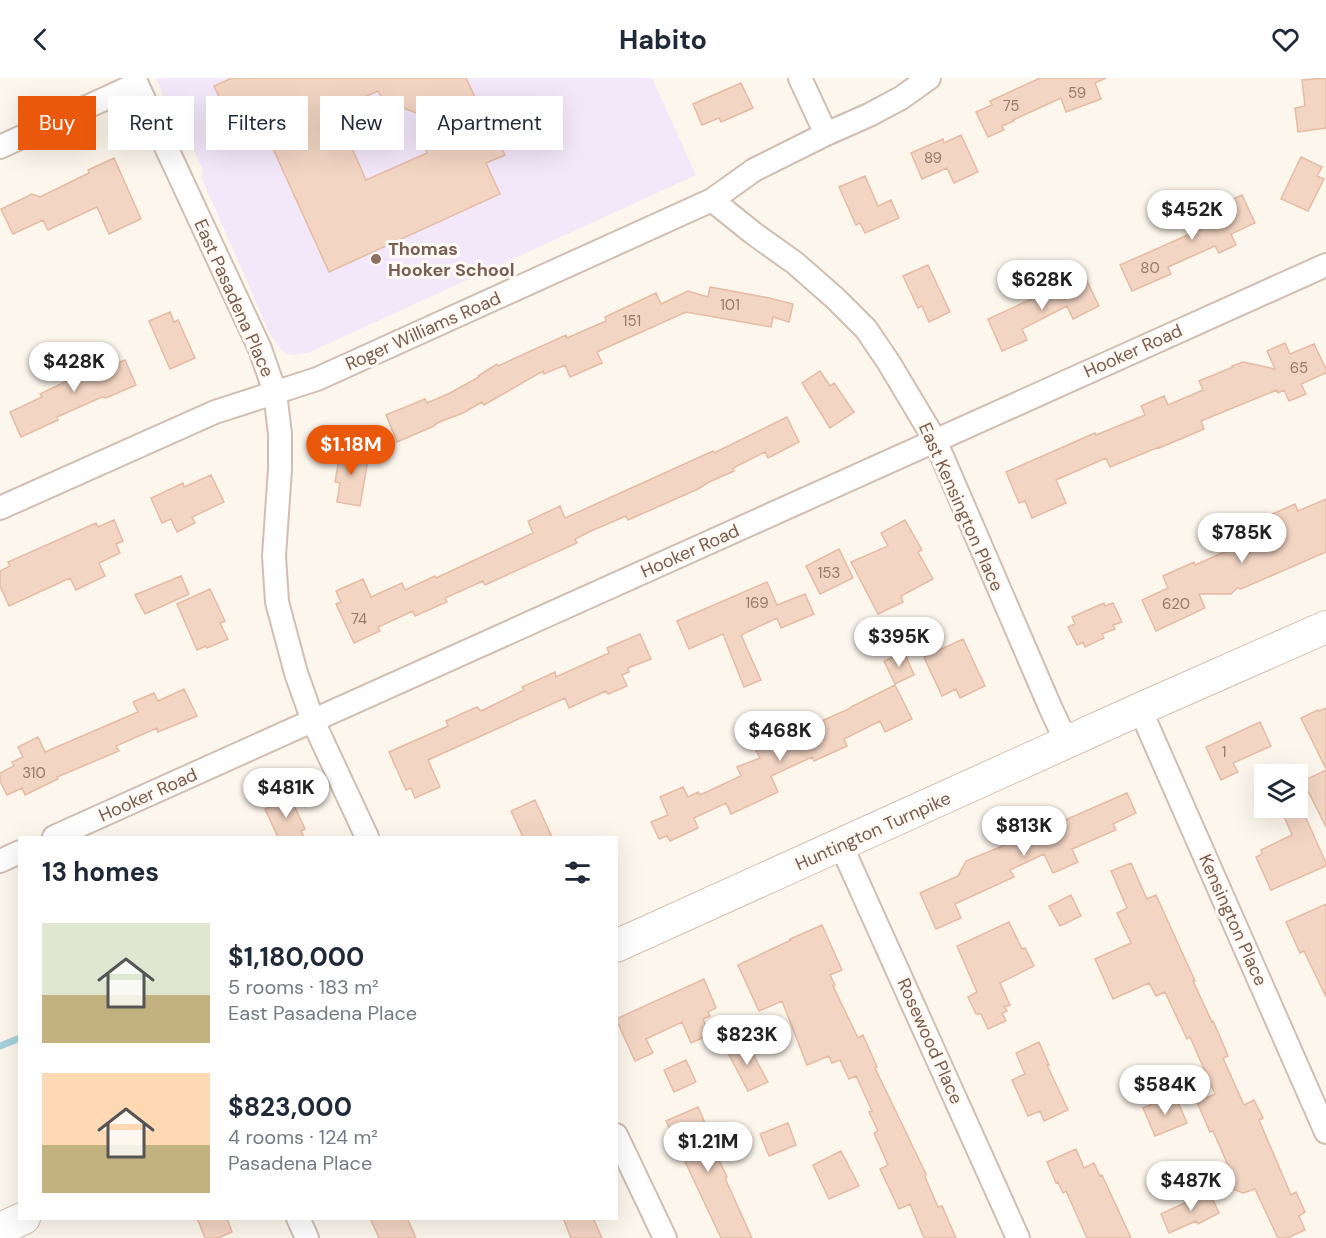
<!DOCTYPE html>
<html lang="en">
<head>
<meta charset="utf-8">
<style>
	body { margin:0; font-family:"DM Sans",sans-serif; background:#f6f6f7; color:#1f2937; height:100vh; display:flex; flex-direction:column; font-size:22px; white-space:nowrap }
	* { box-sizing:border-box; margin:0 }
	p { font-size:20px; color:#747a83 }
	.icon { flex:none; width:33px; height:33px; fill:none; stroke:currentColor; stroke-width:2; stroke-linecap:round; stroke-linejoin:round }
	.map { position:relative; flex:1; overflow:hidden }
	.drawer { position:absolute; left:18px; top:758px; width:600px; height:384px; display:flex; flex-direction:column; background:#fff; border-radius:0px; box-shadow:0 6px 24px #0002 }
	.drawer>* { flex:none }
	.banner { position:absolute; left:18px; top:18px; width:600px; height:54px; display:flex; gap:12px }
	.fabs { position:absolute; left:1254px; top:686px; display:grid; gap:12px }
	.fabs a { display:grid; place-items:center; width:54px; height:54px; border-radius:0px; background:#fff; box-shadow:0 6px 24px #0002; font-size:30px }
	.price { position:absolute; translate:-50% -51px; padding:0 14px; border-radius:21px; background:#fff; color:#222; font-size:20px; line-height:39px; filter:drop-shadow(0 2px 3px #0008) }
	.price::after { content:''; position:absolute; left:50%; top:36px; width:18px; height:14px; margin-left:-9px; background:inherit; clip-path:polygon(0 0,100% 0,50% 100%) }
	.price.active { background:#ea580c; color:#fff }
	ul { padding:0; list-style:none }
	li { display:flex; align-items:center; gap:18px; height:150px; padding:0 24px }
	li span { display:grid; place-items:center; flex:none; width:168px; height:120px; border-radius:0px; color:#555 }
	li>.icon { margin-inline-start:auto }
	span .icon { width:72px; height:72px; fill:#fffc; stroke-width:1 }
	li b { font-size:26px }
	h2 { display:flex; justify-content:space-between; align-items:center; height:72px; padding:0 24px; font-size:26px }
	.tag { padding:0 21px; border-radius:0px; background:#fff; box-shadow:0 6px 24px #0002; font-size:21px; line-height:54px }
	.tag.active { background:#ea580c; color:#fff }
	header { display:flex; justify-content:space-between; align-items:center; height:78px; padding:0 24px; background:#fff; font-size:27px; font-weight:700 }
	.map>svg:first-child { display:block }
	.education { fill:#f3e8fa }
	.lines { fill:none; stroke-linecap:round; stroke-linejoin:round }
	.stream { stroke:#a5d3da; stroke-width:7 }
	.building { fill:#f3d5c3; stroke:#e6bba3; stroke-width:1.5; fill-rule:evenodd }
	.street-casing { stroke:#d1beb0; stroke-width:26 }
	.secondary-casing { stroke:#d6c0b0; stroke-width:34 }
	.street { stroke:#fff; stroke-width:22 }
	.secondary { stroke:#fff; stroke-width:32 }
	.education-dot { fill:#8d6e63; stroke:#fffaf3; stroke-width:2 }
	.labels { text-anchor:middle; stroke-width:6; stroke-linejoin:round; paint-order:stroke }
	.number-label { font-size:15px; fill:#987a6a }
	.education-label { font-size:18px; font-weight:bold; fill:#785e54; stroke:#fffaf3; text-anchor:start }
	.street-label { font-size:18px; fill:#7a5c4d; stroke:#fffaf3 }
</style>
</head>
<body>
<header><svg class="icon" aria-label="back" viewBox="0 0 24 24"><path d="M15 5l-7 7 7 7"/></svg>Habito<svg class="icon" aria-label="heart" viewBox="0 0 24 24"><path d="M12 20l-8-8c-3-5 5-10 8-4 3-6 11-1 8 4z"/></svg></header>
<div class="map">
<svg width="1326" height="1160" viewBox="0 0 1326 1160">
	<rect width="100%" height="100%" fill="#fdf6ec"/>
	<!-- education -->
	<path class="education" d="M156,0h496l44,97 -388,178 -14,2 -6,-1 -7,-5 -10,-13 -68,-155 -1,-4 1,-6 -18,-42 -12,-10z"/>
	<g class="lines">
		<!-- stream -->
		<path class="stream" d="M0,968l20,-8"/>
	</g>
	<!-- building -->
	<path class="building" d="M232,0h234l23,49 2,-2 14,30 -19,8 14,31 -171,78 -64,-141 -25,11 -4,-8 -4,2 -14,-31 4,-2 -8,-17zM378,13l5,9 76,30 -35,15 3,8 -61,27 -31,-70z
		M1040,0h66l-11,5 6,16 -35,13 -5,-14 -48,22 1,1 -12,5 2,4 -16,7 -12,-25 16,-7 -2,-4z
		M1326,0v50l-28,4 -3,-24 10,-2 -3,-26z
		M741,5l12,25 -32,14 -2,-4 -17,7 -9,-21z
		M961,57l17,37 -24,11 -7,-15 -25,11 -11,-26 32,-14 1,4z
		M1301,79l21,10 -5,9 7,3 -16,32 -27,-12z
		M114,80l27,61 -32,15 -12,-27 -49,23 -5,-10 -30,14 -12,-25 31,-15 8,3 49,-24 -1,-3z
		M865,98l13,30 13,-6 8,18 -34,15 -5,-10 -4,2 -17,-38z
		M1213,117l5,11 24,-11 13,28 -24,11 5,11 -17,8 -4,-7 -47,21 3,7 -39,17 -12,-26 86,-38 -10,-24z
		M928,187l22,47 -21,10 -7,-16 -4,2 -15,-32z
		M1084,197l15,31 -26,13 -6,-13 -45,23 5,11 -25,11 -14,-32z
		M710,209l59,11 24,6 -4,18 -16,-5 -2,10 -85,-15 -89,40 5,11 -32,14 -5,-12 -21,9 -1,-3 -59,34 -2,-3 -19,11 -26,10 -3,3 -37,16 -11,-27 39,-16 2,4 23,-10 29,-16 -1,-1 19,-12 1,2 68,-31 1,3 39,-17 -1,-4 51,-24 5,11 27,-13 20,6z
		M170,234l4,10 4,-2 17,38 -25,11 -21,-48z
		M1285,265l5,11 24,-10 12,25v4l-25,11 5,10 -17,7 -5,-11 -6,3 -1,-3 -76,31 3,8 -45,19v-1l-49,20 -4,-9 -50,22 10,23 -34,15 -7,-17 -6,2 -13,-31 89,-39 1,2 49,-20 -4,-9 23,-10 4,9 35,-15 -4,-9 34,-14 -1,-1 11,-4 32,7 -8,-18z
		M101,274l7,15 17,-7 11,25 -30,13 -4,-1 -45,20 1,3 -37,17 -11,-25 32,-15 -2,-3 35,-17 -3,-6 11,-5 -2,-5z
		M820,293l10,15 4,-3 20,29 -24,16 -28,-45z
		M787,339l12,25 -31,16 -3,-6 -32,16 1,3 -25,11 -11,7 -70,31 -2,-4 -35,15 -16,8 2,4 -92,42 -2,-4 -38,17 2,4 -32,14 -2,-5 -35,16 2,4 -26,12 -18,-39 5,-2 -5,-11 27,-12 8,18 31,-14 3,7 30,-14 1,2 97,-45 -5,-12 32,-15 5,12 148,-67 1,2z
		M341,370l28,6 -9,52 -23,-4 3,-19 -5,-1z
		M211,397l13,27 -32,15 3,6 -18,9 -6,-13 -9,4 -11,-25 32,-15 1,4z
		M1326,421v53l-85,37 -4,-1 -6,6h-32l6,14 -49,23 -14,-31 26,-12 -5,-12 31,-14 1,3 75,-33 -2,-4 7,-3 -5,-10 25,-11 3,7z
		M114,442l9,21 -7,3 4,9 -21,10 6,13 -29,14 -6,-12 -61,28 -9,-20v-15l10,-5 -2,-4 88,-39 2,4z
		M905,442l17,30 -4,2 15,27 -32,17 2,6 -25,12 -27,-52 37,-16 -7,-13z
		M839,471l14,29 -33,16 -14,-28z
		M181,498l8,18 -44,20 -10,-19z
		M767,504l10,23 28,-11 9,20 -33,14 -4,-10 -36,17 20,45 -17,7 -21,-53 -34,15 -12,-28z
		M210,511l15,32 -5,2 8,16 -21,9 -1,-2 -9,4 -20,-46z
		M1104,525l1,3 8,-3 9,19 -9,3 2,4 -13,5 2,4 -19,9 -2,-5 -6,3 -9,-18 7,-3 -3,-7z
		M640,556l11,25 -23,9 1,4 -7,3 5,11 -19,8 -2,-3 -37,17 -4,-10 -137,62 12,27 -25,11 -4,-10 -5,2 -17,-38 59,-26 -2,-5 31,-14 4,4 43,-21 -2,-3 33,-15 1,5 53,-24 -2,-5z
		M963,561l22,47 -25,12 -4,-9 -14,7 -18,-39z
		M904,574l10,23 -19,9 -11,-23z
		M895,607l17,34 -27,13 -5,-11 -36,18 3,7 -33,15 -2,-4 -41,19 7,16 -47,22 -5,-11 -32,15 4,10 -28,13 -3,-5 -8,3 -8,-17 17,-7 -8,-18 23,-10 5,10 10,-5 2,3 41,-19 -4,-9 23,-9 -4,-8 95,-42v-1z
		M184,611l13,27 -39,16 -1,-4 -41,18 3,5 -62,26 1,2 -33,16 -3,-7 -15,7 -7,-14v-8l14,-7 -2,-4 11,-5 -5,-10 20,-10 7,15 93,-40 -5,-10 21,-9 4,8z
		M1326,630v61l-25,-51 17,-8 1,1z
		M1260,644l11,24 -38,17 5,9 -17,8 -15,-33z
		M1326,692v57l-23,-46z
		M1127,715l9,20 -23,11 3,6 -44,19 6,13 -25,11 -9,-19 -34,16 4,7 -59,27 6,14 -25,11 -16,-36 38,-17 8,-15 46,-19 1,3 37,-17 -1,-1z
		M290,719l15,32 -4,2 3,6h-26l-13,-28z
		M535,722l17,37h-29l-12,-26z
		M1280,729h21l25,56v3l-55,24 -15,-33 6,-3 -1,-4 31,-15z
		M1131,785l16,36 9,-4 39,86h-2l19,41 1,-1 5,11 10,24 -5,2 21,47 10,-5 9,18 -4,2 32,75 5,-3 9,20 -6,4 6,14 -18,8h-9l-23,-49 -12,4 -13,-5 -6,-14 7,-2 -18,-41 -3,1 -13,-30 18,-8 -25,-57 -3,2 -22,-47 -9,4 -7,-13 -36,16 -18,-40 36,-16 -14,-30 10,-5 -16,-37z
		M1071,817l10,21 -21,10 -11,-20z
		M1326,826v93l-22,-46 -4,2 -14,-31z
		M1009,844l13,27 3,-1 9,18 -34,17 10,22 -6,2 3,4 -5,2 4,8 -18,8 -7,-15h-5l-8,-17 9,-5 -20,-46z
		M822,847l20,45 -12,5 5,10 -2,1 25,52 5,-3 14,32 -2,1 51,106 -1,3 13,30 4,-1 14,32h-32l-14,-34 -11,5 -19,-40 8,-4 -14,-32 4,-2 -9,-19 3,-1 -16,-35 -7,3 -9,-19 -8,3 -3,-7 -22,9 -25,-64 -23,10 -21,-46 53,-25 -1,-1z
		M704,901l12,29 -8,4 2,4 -7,3 6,16 -18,8 -9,-21 -36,17 7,14 -18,8 -19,-42z
		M746,963l22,41 -20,9 -21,-40z
		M1039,964l10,23h-2l21,45 -24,11 -4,-10 -12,5 -16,-36 13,-6 -9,-21z
		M686,982l10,22 -22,10 -10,-22z
		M1175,1017l12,28 -32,13 -12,-28z
		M698,1029l17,39 -2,1 14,30 -2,1 27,60h-31l-55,-117z
		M788,1045l8,22 -27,11 -9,-22z
		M1076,1071l8,19 10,-5 6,13 2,-1 29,63h-44l-21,-47 -3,2 -5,-11 -2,1 -9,-21z
		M841,1073l18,35 -30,13 -16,-34z
		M1208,1111l11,24 -21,11 -2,-3 -27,12 -8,-19 26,-12 -1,-2z
		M197,1140h30l5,14 -14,6h-13z
		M370,1140h37l9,20h-37z
		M563,1140h30l9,20h-31z"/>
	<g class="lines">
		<!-- street casing -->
		<g class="street-casing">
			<path id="street" d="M134,0l126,271 15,43 5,42v35l-6,87 3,46 19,71 17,48 54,116
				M800,0l26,56
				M0,69l137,-63
				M712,122l41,33 42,30 41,36 30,30 23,34 46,77 116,269 16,34
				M0,430l215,-96 102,-33 395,-179 42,-30 72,-36 43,-19 32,-17 28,-20
				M1140,631l186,423
				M54,759l1272,-572
				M841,767l177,393
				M0,783l20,-9
				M616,1057l49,103
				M298,1140l9,20"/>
		</g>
		<!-- secondary casing -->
		<g class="secondary-casing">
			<path id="secondary" d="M616,868l524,-237 186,-82
				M0,1151l24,-11"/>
		</g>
		<!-- street -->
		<use href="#street" class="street"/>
		<!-- secondary -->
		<use href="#secondary" class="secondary"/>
	</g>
	<!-- markers -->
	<circle class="education-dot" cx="376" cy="181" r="6"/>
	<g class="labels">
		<!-- number labels -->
		<g class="number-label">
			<text x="1077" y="20">59</text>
			<text x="1011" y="33">75</text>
			<text x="933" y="85">89</text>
			<text x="1150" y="195">80</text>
			<text x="730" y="232">101</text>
			<text x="632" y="248">151</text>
			<text x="1299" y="295">65</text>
			<text x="829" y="500">153</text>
			<text x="757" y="530">169</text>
			<text x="1176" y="531">620</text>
			<text x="359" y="546">74</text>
			<text x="1224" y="679">1</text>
			<text x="34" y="700">310</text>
		</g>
		<!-- education labels -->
		<g class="education-label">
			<text x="388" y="177">Thomas<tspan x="388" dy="21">Hooker School</tspan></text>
		</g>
		<!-- street labels -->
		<g class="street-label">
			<text transform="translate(234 220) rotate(66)" y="6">East Pasadena Place</text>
			<text transform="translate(423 253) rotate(-24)" y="6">Roger Williams Road</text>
			<text transform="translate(1133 273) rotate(-24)" y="6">Hooker Road</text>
			<text transform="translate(961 429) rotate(66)" y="6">East Kensington Place</text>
			<text transform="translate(690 473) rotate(-24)" y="6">Hooker Road</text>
			<text transform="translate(148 717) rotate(-24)" y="6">Hooker Road</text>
			<text transform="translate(873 753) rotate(-24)" y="6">Huntington Turnpike</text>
			<text transform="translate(1233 842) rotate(66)" y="6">Kensington Place</text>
			<text transform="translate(930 963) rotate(66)" y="6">Rosewood Place</text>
		</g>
	</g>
</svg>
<div class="fabs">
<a><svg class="icon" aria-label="layers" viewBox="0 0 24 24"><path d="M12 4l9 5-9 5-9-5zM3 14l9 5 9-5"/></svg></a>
</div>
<b class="price" style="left:1192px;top:163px">$452K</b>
<b class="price" style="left:1042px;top:233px">$628K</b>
<b class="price" style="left:74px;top:315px">$428K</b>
<b class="price active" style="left:351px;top:398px">$1.18M</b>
<b class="price" style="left:1242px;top:486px">$785K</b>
<b class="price" style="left:899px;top:590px">$395K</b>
<b class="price" style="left:780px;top:684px">$468K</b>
<b class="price" style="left:286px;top:741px">$481K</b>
<b class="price" style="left:1024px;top:779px">$813K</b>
<b class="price" style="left:747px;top:988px">$823K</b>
<b class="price" style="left:1165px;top:1038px">$584K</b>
<b class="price" style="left:708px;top:1095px">$1.21M</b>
<b class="price" style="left:1191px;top:1134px">$487K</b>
<div class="banner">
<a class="tag active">Buy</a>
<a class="tag">Rent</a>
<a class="tag">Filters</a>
<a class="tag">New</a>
<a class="tag">Apartment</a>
</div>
<section class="drawer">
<h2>13 homes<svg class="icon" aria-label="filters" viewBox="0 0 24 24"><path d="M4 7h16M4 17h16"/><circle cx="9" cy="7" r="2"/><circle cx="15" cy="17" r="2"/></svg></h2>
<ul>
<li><span style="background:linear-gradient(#dfe7d0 60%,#c2b280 0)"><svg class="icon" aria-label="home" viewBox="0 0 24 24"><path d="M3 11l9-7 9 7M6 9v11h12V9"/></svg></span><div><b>$1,180,000</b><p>5 rooms · 183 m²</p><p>East Pasadena Place</p></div></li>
<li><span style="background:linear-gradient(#ffd9b3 60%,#c2b280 0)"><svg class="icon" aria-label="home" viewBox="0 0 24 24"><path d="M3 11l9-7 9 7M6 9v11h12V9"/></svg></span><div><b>$823,000</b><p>4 rooms · 124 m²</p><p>Pasadena Place</p></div></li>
</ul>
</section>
</div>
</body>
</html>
